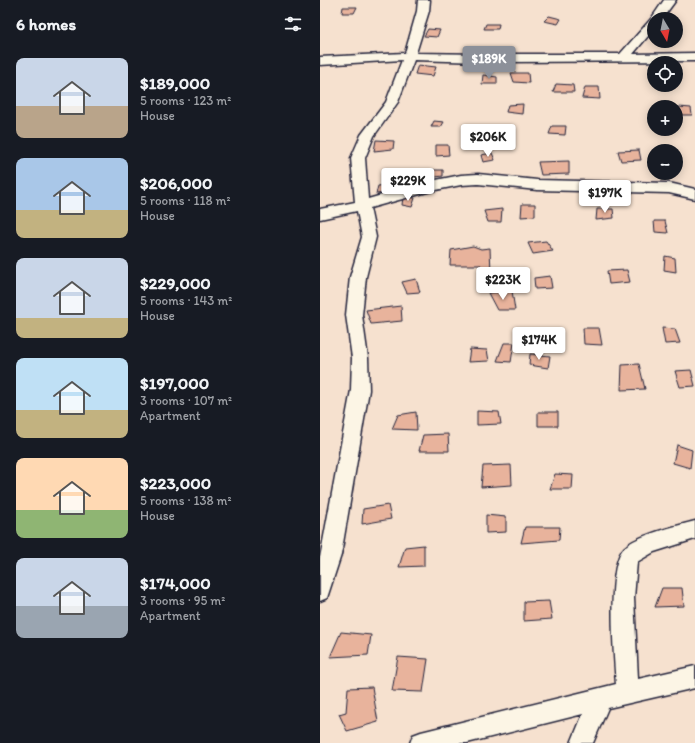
<!DOCTYPE html>
<html lang="en">
<head>
<meta charset="utf-8">
<style>
	body { margin:0; font-family:Itim,sans-serif; background:#20242c; color:#f1f3f6; height:100vh; display:flex; flex-direction:column; font-size:15px; white-space:nowrap }
	* { box-sizing:border-box; margin:0 }
	p { font-size:13px; color:#9ea1a6 }
	.icon { flex:none; width:22px; height:22px; fill:none; stroke:currentColor; stroke-width:2; stroke-linecap:round; stroke-linejoin:round }
	.map { position:relative; flex:1; overflow:hidden }
	.sheet { display:flex; flex-direction:column; background:#171b24; width:320px }
	.sheet>* { flex:none }
	.needle { width:26px; rotate:170deg }
	.controls { position:absolute; left:327px; top:12px; display:grid; gap:8px }
	.controls a { display:grid; place-items:center; width:36px; height:36px; border-radius:50%; background:#171b24; box-shadow:0 2px 10px #0003; font-size:20px }
	.price { position:absolute; translate:-50% -34px; padding:0 9px; border-radius:4px; background:#fff; color:#222; font-size:13px; line-height:26px; filter:drop-shadow(0 1px 2px #0008) }
	.price::after { content:''; position:absolute; left:50%; top:24px; width:12px; height:9px; margin-left:-6px; background:inherit; clip-path:polygon(0 0,100% 0,50% 100%) }
	.price.current { background:#8c9099; color:#fff }
	ul { padding:0; list-style:none }
	li { display:flex; align-items:center; gap:12px; height:100px; padding:0 16px }
	li span { display:grid; place-items:center; flex:none; width:112px; height:80px; border-radius:8px; color:#555 }
	li>.icon { margin-inline-start:auto }
	span .icon { width:48px; height:48px; fill:#fffc; stroke-width:1 }
	li b { font-size:17px }
	h2 { display:flex; justify-content:space-between; align-items:center; height:48px; padding:0 16px; font-size:17px }
	main { display:flex; flex:1; min-height:0 }
	.map>svg:first-child { display:block }
	.building { fill:#e8b39c; stroke:#22223b }
	.lines { fill:none; stroke-linecap:round; stroke-linejoin:round }
	.minor-casing { stroke:#22223b; stroke-width:3 }
	.minor { fill:#fcf5e5; fill-rule:evenodd }
</style>
</head>
<body>
<main>
<section class="sheet">
<h2>6 homes<svg class="icon" aria-label="filters" viewBox="0 0 24 24"><path d="M4 7h16M4 17h16"/><circle cx="9" cy="7" r="2"/><circle cx="15" cy="17" r="2"/></svg></h2>
<ul>
<li><span style="background:linear-gradient(#c9d6e8 60%,#b9a48a 0)"><svg class="icon" aria-label="home" viewBox="0 0 24 24"><path d="M3 11l9-7 9 7M6 9v11h12V9"/></svg></span><div><b>$189,000</b><p>5 rooms · 123 m²</p><p>House</p></div></li>
<li><span style="background:linear-gradient(#a9c7e8 65%,#c2b280 0)"><svg class="icon" aria-label="home" viewBox="0 0 24 24"><path d="M3 11l9-7 9 7M6 9v11h12V9"/></svg></span><div><b>$206,000</b><p>5 rooms · 118 m²</p><p>House</p></div></li>
<li><span style="background:linear-gradient(#c9d6e8 75%,#c2b280 0)"><svg class="icon" aria-label="home" viewBox="0 0 24 24"><path d="M3 11l9-7 9 7M6 9v11h12V9"/></svg></span><div><b>$229,000</b><p>5 rooms · 143 m²</p><p>House</p></div></li>
<li><span style="background:linear-gradient(#bfe0f5 65%,#c2b280 0)"><svg class="icon" aria-label="home" viewBox="0 0 24 24"><path d="M3 11l9-7 9 7M6 9v11h12V9"/></svg></span><div><b>$197,000</b><p>3 rooms · 107 m²</p><p>Apartment</p></div></li>
<li><span style="background:linear-gradient(#ffd9b3 65%,#8fb573 0)"><svg class="icon" aria-label="home" viewBox="0 0 24 24"><path d="M3 11l9-7 9 7M6 9v11h12V9"/></svg></span><div><b>$223,000</b><p>5 rooms · 138 m²</p><p>House</p></div></li>
<li><span style="background:linear-gradient(#c9d6e8 60%,#9aa5b1 0)"><svg class="icon" aria-label="home" viewBox="0 0 24 24"><path d="M3 11l9-7 9 7M6 9v11h12V9"/></svg></span><div><b>$174,000</b><p>3 rooms · 95 m²</p><p>Apartment</p></div></li>
</ul>
</section>
<div class="map">
<svg width="375" height="743" viewBox="0 0 375 743">
	<rect width="100%" height="100%" fill="#f6e1cf"/>
	<filter id="ink" filterUnits="userSpaceOnUse"><feTurbulence type="fractalNoise" baseFrequency=".025" numOctaves="2"/><feDisplacementMap in="SourceGraphic" scale="8" xChannelSelector="R" yChannelSelector="G"/><feConvolveMatrix kernelMatrix="1 2 1 2 8 2 1 2 1" color-interpolation-filters="sRGB"/></filter>
	<g filter="url(#ink)">
		<!-- building -->
		<path class="building" d="M23,7h14l-3,6h-12z
			M229,16l12,3 -3,5 -14,-3z
			M166,24h13l-1,5h-14z
			M108,29l12,1 -3,7 -13,-1z
			M98,65l18,2 -3,9 -18,-2z
			M191,73h17l1,10 -15,-1z
			M163,75l14,2v7h-15z
			M236,84l17,1 1,7h-21z
			M265,87h14l1,12 -18,-1z
			M203,104l-1,10 -16,-2 2,-7z
			M359,107l12,1 1,7h-14z
			M114,121l10,1 -3,5h-10z
			M232,126h14l-1,9 -16,-1z
			M56,140l18,1 -1,8 -19,2z
			M116,145h12l1,10 -13,1z
			M319,150l2,10 -20,1 -3,-10z
			M172,153l3,7 -12,2 -2,-7z
			M249,161v13l-28,1 -3,-13z
			M108,170h15v6l-15,2z
			M68,182h9v10l-21,2 2,-8 9,-1z
			M83,197l12,1 -3,9 -10,-2z
			M202,204h13v12l-14,1z
			M182,209l-1,13h-13l-4,-11z
			M277,209h16l1,9 -18,2z
			M334,221h11l3,12 -13,-1z
			M226,241l7,10 -20,3 -5,-11z
			M153,246l8,3 9,-1 1,25h-12l2,-8h-31l1,-15z
			M345,256l10,2 1,14 -12,-2z
			M307,270l3,12 -21,2 -2,-13z
			M230,276l2,12 -17,1 -1,-11z
			M96,279l4,13 -13,1 -5,-11z
			M192,291l3,19h-18l-9,-17z
			M81,306l1,15 -31,3 -5,-14z
			M263,328h16l3,17 -18,-1z
			M342,328l13,1 5,14 -15,1z
			M184,343h10l-3,19 -14,-1z
			M150,349l17,1 2,11 -21,1z
			M210,354l20,2 -2,12 -19,-3z
			M319,364l6,25 -24,1 1,-25z
			M371,370l4,16 -15,1 -5,-16z
			M157,411l22,1 2,12 -24,1z
			M96,412l1,18 -25,-1 6,-14z
			M218,412h20v14h-20z
			M128,434l1,17h-30l4,-16z
			M357,445l15,5 -2,18 -17,-5z
			M191,465l1,20 -31,2 2,-21z
			M235,474l18,1 -1,14h-22z
			M68,505l3,14 -29,5 1,-15z
			M166,515l20,2v15l-20,1z
			M205,527h35l-1,13 -38,3z
			M104,545v21l-25,1 6,-20z
			M342,588h20l2,18 -29,1z
			M229,601l3,18 -28,2v-19z
			M21,632l30,3 -3,20 -38,2z
			M78,657l30,2 -5,33 -31,-1z
			M52,687l6,35 -31,9 -8,-17 7,-2 2,-24z"/>
		<g class="lines">
			<!-- minor casing -->
			<g class="minor-casing">
				<path id="minor" d="M98,0h12l-1,11 -13,42 65,1h139l31,-35 13,-19h12l-14,19h-8v10l-21,25 62,-1v8l-214,1 -67,-2 -16,42 -24,34 -9,22 3,41 63,-18 30,-6 17,-1 59,6 132,3 26,6v10l-26,-6 -132,-3 -59,-6 -17,1 -30,6 -61,17 6,29 -10,40 -4,38 6,43 1,32 -28,165 -14,43 -7,3v-43l31,-168 1,-32 -6,-43 4,-38 12,-40 -5,-26 -37,8v-10l35,-7 -4,-44 10,-23 25,-33 16,-42 -82,5v-8l85,-4 12,-42z
					M375,521v18l-41,13 -17,10 -3,36 4,81 57,-13v22l-87,20 -15,35h-22l12,-29 -116,29h-57l3,-8 8,-3 195,-48c-2,-27 -10,-118 8,-136 12,-13 53,-22 71,-27z"/>
			</g>
			<!-- minor -->
			<use href="#minor" class="minor"/>
		</g>
	</g>
</svg>
<div class="controls">
<a><svg class="needle" viewBox="-14 -14 28 28"><path d="M0-13l5 13h-10z" fill="#e53935"/><path d="M0 13l5-13h-10z" fill="#9ea1a6"/></svg></a>
<a><svg class="icon" aria-label="locate" viewBox="0 0 24 24"><circle cx="12" cy="12" r="6"/><path d="M12 2v4M12 18v4M2 12h4M18 12h4"/></svg></a>
<a>+</a>
<a>−</a>
</div>
<b class="price current" style="left:169px;top:80px">$189K</b>
<b class="price" style="left:168px;top:158px">$206K</b>
<b class="price" style="left:88px;top:202px">$229K</b>
<b class="price" style="left:285px;top:214px">$197K</b>
<b class="price" style="left:183px;top:301px">$223K</b>
<b class="price" style="left:219px;top:361px">$174K</b>
</div>
</main>
</body>
</html>
